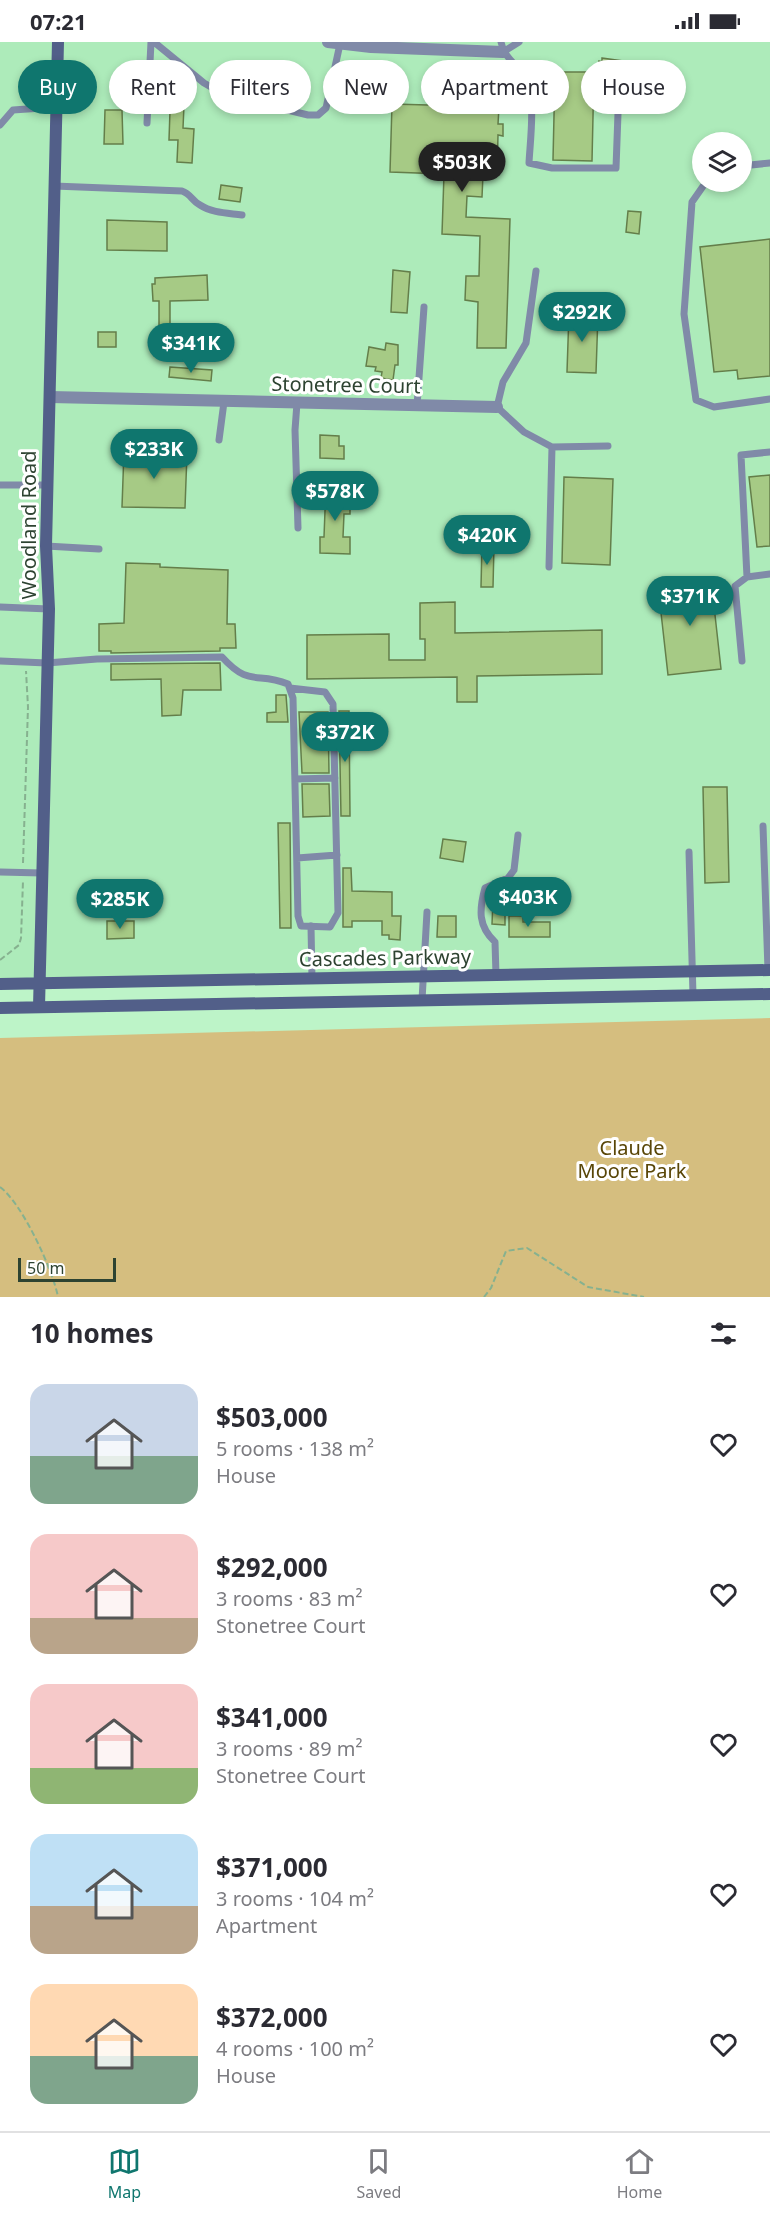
<!DOCTYPE html>
<html lang="en">
<head>
<meta charset="utf-8">
<style>
	body { margin:0; font-family:"Noto Sans",sans-serif; background:#f2f2f3; color:#2b2b33; height:100vh; display:flex; flex-direction:column; font-size:22px; white-space:nowrap }
	* { box-sizing:border-box; margin:0 }
	p { font-size:20px; color:#7c7c81 }
	.icon { flex:none; width:33px; height:33px; fill:none; stroke:currentColor; stroke-width:2; stroke-linecap:round; stroke-linejoin:round }
	.map { position:relative; height:1255px; overflow:hidden }
	.panel { display:flex; flex-direction:column; background:#fff; flex:1 }
	.panel>* { flex:none }
	.top-card { position:absolute; left:18px; top:18px; width:735px; height:54px; display:flex; gap:12px }
	.buttons { position:absolute; left:692px; top:90px; display:grid; gap:12px }
	.buttons a { display:grid; place-items:center; width:60px; height:60px; border-radius:50%; background:#fff; box-shadow:0 3px 9px #0003; font-size:30px }
	.scale { position:absolute; left:18px; bottom:15px; width:98px; box-sizing:border-box; padding-left:6px; border:3px solid #2d4331; border-top:0; font-size:16px; line-height:21px; white-space:nowrap; color:#2d4331; -webkit-text-stroke:4px #fff; paint-order:stroke }
	.price { position:absolute; translate:-50% -51px; padding:0 14px; border-radius:21px; background:#0f766e; color:#fff; font-size:20px; line-height:39px; filter:drop-shadow(0 2px 3px #0008) }
	.price::after { content:''; position:absolute; left:50%; top:36px; width:18px; height:14px; margin-left:-9px; background:inherit; clip-path:polygon(0 0,100% 0,50% 100%) }
	.price.selected { background:#222; color:#fff }
	ul { padding:0; list-style:none }
	li { display:flex; align-items:center; gap:18px; height:150px; padding:0 30px }
	li span { display:grid; place-items:center; flex:none; width:168px; height:120px; border-radius:18px; color:#555 }
	li>.icon { margin-inline-start:auto }
	span .icon { width:72px; height:72px; fill:#fffc; stroke-width:1 }
	li b { font-size:26px }
	h2 { display:flex; justify-content:space-between; align-items:center; height:72px; padding:0 30px; font-size:26px }
	.pill { padding:0 21px; border-radius:27px; background:#fff; box-shadow:0 3px 9px #0003; font-size:21px; line-height:54px }
	.pill.selected { background:#0f766e; color:#fff }
	.status { display:flex; justify-content:space-between; align-items:center; height:42px; padding:0 30px; background:#fff; direction:ltr }
	.status svg { height:16px; fill:currentColor }
	.tabs { display:flex; justify-content:space-around; align-items:center; height:84px; border-top:2px solid #e1e1e2; background:#fff; font-size:16px; color:#7c7c81 }
	.tabs a { display:grid; justify-items:center; gap:3px }
	.tabs .selected { color:#0f766e }
	.map>svg:first-child { display:block }
	.built { fill:#adebba; fill-rule:evenodd }
	.green { fill:#d5be7f }
	.building { fill:#a6ca85; stroke:#647e4a; stroke-width:1.5 }
	.lines { fill:none; stroke-linecap:round; stroke-linejoin:round }
	.path { stroke:#86b18f; stroke-width:2; stroke-dasharray:6 3; stroke-linecap:butt }
	.lane { stroke:#808aa8; stroke-width:7 }
	.street { stroke:#808aa8; stroke-width:12 }
	.secondary { stroke:#525f89; stroke-width:12 }
	.labels { text-anchor:middle; stroke-width:6; stroke-linejoin:round; paint-order:stroke }
	.street-label { font-size:20px; fill:#2d4331; stroke:#fff }
	.park-label { font-size:20px; fill:#594607; stroke:#fff }
</style>
</head>
<body>
<div class="status"><b>07:21</b><svg viewBox="0 0 49 12"><path d="M0 12V9h3v3zM5 12V6h3v6zM10 12V3h3v9zM15 12V0h3v12zM26 1h20v11H26zM47 4h2v5h-2z"/></svg></div>
<div class="map">
<svg width="770" height="1255" viewBox="0 0 770 1255">
	<rect width="100%" height="100%" fill="#bdf4c8"/>
	<!-- built -->
	<path class="built" d="M0,0h770v928l-770,14zM702,100h39v40h-39z"/>
	<!-- green -->
	<path class="green" d="M770,976v279h-770v-259z"/>
	<!-- building -->
	<path class="building" d="M602,16l35,5 -2,13 -37,-3 1,-12 3,1z
		M555,30h39l-2,89 -39,-1z
		M171,40l14,1 -2,45 11,1 -2,34 -15,-1 1,-22h-9z
		M392,62l107,3 -1,17h5v12l-5,-1 -1,40h-14l-1,22 -15,-1 -1,21 44,2 -4,129h-29l1,-46 -13,-2 1,-24h13l1,-40 -38,-2 2,-60 -54,-2z
		M105,68h17l1,34h-19z
		M221,143l21,3 -2,14 -21,-3z
		M628,169l13,1 -2,22 -13,-2z
		M107,178l60,2v29l-60,-1z
		M770,197v137l-32,3 -1,-9 -23,2 -14,-125z
		M393,228l17,2 -3,41 -16,-1z
		M207,233l1,25 -38,1v46h-11v-46h-6l-1,-17h3v-6z
		M569,271l29,1 -2,59 -29,-1z
		M98,290h18v15h-18z
		M386,301l12,2v20h-3l-2,15 -12,-2 1,-6 -7,-1 1,-4 -10,-1 3,-19 16,3z
		M170,325l42,3 -1,11 -42,-4z
		M320,393l19,1v10h5v13l-24,-1z
		M124,409l63,2 -2,55 -63,-1z
		M770,433v71l-13,1 -8,-70z
		M564,435l49,2 -3,86 -48,-2z
		M326,443h20l-1,18h5v11h-6l-1,23h7v17l-30,-1v-16h4z
		M482,502l12,1 -1,42h-12z
		M126,521l34,1v3l68,3 -1,54h8l1,24h-16v3l-109,2v-2h-12v-27l25,-1z
		M711,537l10,90 -53,6 -10,-89z
		M455,560v31l147,-3v44l-125,2v26h-20v-25l-150,2v-44l82,-1v26h36v-21h-5v-36z
		M220,621l1,27h-38l-2,25 -19,1 -1,-37 -50,1v-16z
		M276,653h10l2,27h-21v-9l9,-1z
		M339,669h10l1,105h-9z
		M299,670h29l1,61h-27z
		M302,742h27l1,32 -27,1z
		M703,745h24l2,95 -24,1z
		M278,781h12l1,105h-11z
		M443,797l23,3 -3,20 -23,-4z
		M343,826h8l1,23 40,1v24h9l-1,24 -11,-1v-4h-7v-14h-30v6h-9z
		M493,859l12,1v23l-13,-1z
		M438,874h18v21h-19z
		M509,874h14v6h27v15h-41z
		M107,879h27v17l-27,1z"/>
	<g class="lines">
		<!-- path -->
		<path class="path" d="M23,821l5,-156 -2,-36
			M0,918l19,-15 2,-7 2,-57
			M0,1145c22,16 53,83 58,110
			M484,1255l7,-9 15,-37 21,-3 61,39 56,10"/>
		<!-- lane -->
		<path class="lane" d="M154,0l50,41 21,12 83,20h10l8,-7 14,-64
			M501,0c3,17 18,23 25,38 10,19 4,62 3,83l23,5h64l3,-82
			M503,10l16,-10
			M147,81l4,-81
			M0,83l13,-15 43,-3
			M741,124l29,-3
			M706,140l-14,20 -8,112 12,86 18,7 56,-8
			M54,144l128,5c9,3 10,10 18,14 12,8 28,8 42,10
			M536,229l-10,72 -23,39 -6,25 27,25 28,15 56,-1
			M297,361l-2,27 3,98
			M417,364l7,-99
			M219,398l5,-38
			M770,410l-29,3 6,122 23,-3
			M0,443h48
			M46,504l53,3
			M549,525l3,-120
			M0,565l49,2
			M0,619l47,2 50,-4 125,-2c28,31 35,14 66,27l5,14 5,218 3,10 29,1 8,-14 -5,-209 -8,-12 -35,-4
			M742,619l-7,-75 12,-9
			M295,737l40,-1
			M763,784l5,144
			M689,810l4,143
			M297,816l40,-3
			M0,830l42,1
			M311,884l1,53
			M496,933l-1,-33c-17,-16 -16,-32 -10,-54l23,-10 6,-8 4,-35
			M422,958l5,-88"/>
		<!-- street -->
		<path class="street" d="M328,0l43,5 132,5
			M50,355l447,10"/>
		<!-- secondary -->
		<path class="secondary" d="M0,942l770,-14
			M39,965l10,-398 -3,-63 12,-504
			M0,966l770,-14"/>
	</g>
	<g class="labels">
		<!-- street labels -->
		<g class="street-label">
			<text transform="translate(346 343) rotate(1)" y="7">Stonetree Court</text>
			<text transform="translate(29 483) rotate(-90)" y="7">Woodland Road</text>
			<text transform="translate(385 916) rotate(-1)" y="7">Cascades Parkway</text>
		</g>
		<!-- park labels -->
		<g class="park-label">
			<text x="632" y="1113">Claude<tspan x="632" dy="23">Moore Park</tspan></text>
		</g>
	</g>
</svg>
<div class="buttons">
<a><svg class="icon" aria-label="layers" viewBox="0 0 24 24"><path d="M12 4l9 5-9 5-9-5zM3 14l9 5 9-5"/></svg></a>
</div>
<div class="scale">50 m</div>
<b class="price selected" style="left:462px;top:151px">$503K</b>
<b class="price" style="left:582px;top:301px">$292K</b>
<b class="price" style="left:191px;top:332px">$341K</b>
<b class="price" style="left:154px;top:438px">$233K</b>
<b class="price" style="left:335px;top:480px">$578K</b>
<b class="price" style="left:487px;top:524px">$420K</b>
<b class="price" style="left:690px;top:585px">$371K</b>
<b class="price" style="left:345px;top:721px">$372K</b>
<b class="price" style="left:528px;top:886px">$403K</b>
<b class="price" style="left:120px;top:888px">$285K</b>
<div class="top-card">
<a class="pill selected">Buy</a>
<a class="pill">Rent</a>
<a class="pill">Filters</a>
<a class="pill">New</a>
<a class="pill">Apartment</a>
<a class="pill">House</a>
</div>
</div>
<section class="panel">
<h2>10 homes<svg class="icon" aria-label="filters" viewBox="0 0 24 24"><path d="M4 7h16M4 17h16"/><circle cx="9" cy="7" r="2"/><circle cx="15" cy="17" r="2"/></svg></h2>
<ul>
<li><span style="background:linear-gradient(#c9d6e8 60%,#7fa58c 0)"><svg class="icon" aria-label="home" viewBox="0 0 24 24"><path d="M3 11l9-7 9 7M6 9v11h12V9"/></svg></span><div><b>$503,000</b><p>5 rooms · 138 m²</p><p>House</p></div><svg class="icon" aria-label="heart" viewBox="0 0 24 24"><path d="M12 20l-8-8c-3-5 5-10 8-4 3-6 11-1 8 4z"/></svg></li>
<li><span style="background:linear-gradient(#f6c9c9 70%,#b9a48a 0)"><svg class="icon" aria-label="home" viewBox="0 0 24 24"><path d="M3 11l9-7 9 7M6 9v11h12V9"/></svg></span><div><b>$292,000</b><p>3 rooms · 83 m²</p><p>Stonetree Court</p></div><svg class="icon" aria-label="heart" viewBox="0 0 24 24"><path d="M12 20l-8-8c-3-5 5-10 8-4 3-6 11-1 8 4z"/></svg></li>
<li><span style="background:linear-gradient(#f6c9c9 70%,#8fb573 0)"><svg class="icon" aria-label="home" viewBox="0 0 24 24"><path d="M3 11l9-7 9 7M6 9v11h12V9"/></svg></span><div><b>$341,000</b><p>3 rooms · 89 m²</p><p>Stonetree Court</p></div><svg class="icon" aria-label="heart" viewBox="0 0 24 24"><path d="M12 20l-8-8c-3-5 5-10 8-4 3-6 11-1 8 4z"/></svg></li>
<li><span style="background:linear-gradient(#bfe0f5 60%,#b9a48a 0)"><svg class="icon" aria-label="home" viewBox="0 0 24 24"><path d="M3 11l9-7 9 7M6 9v11h12V9"/></svg></span><div><b>$371,000</b><p>3 rooms · 104 m²</p><p>Apartment</p></div><svg class="icon" aria-label="heart" viewBox="0 0 24 24"><path d="M12 20l-8-8c-3-5 5-10 8-4 3-6 11-1 8 4z"/></svg></li>
<li><span style="background:linear-gradient(#ffd9b3 60%,#7fa58c 0)"><svg class="icon" aria-label="home" viewBox="0 0 24 24"><path d="M3 11l9-7 9 7M6 9v11h12V9"/></svg></span><div><b>$372,000</b><p>4 rooms · 100 m²</p><p>House</p></div><svg class="icon" aria-label="heart" viewBox="0 0 24 24"><path d="M12 20l-8-8c-3-5 5-10 8-4 3-6 11-1 8 4z"/></svg></li>
</ul>
</section>
<nav class="tabs">
<a class="selected"><svg class="icon" aria-label="map" viewBox="0 0 24 24"><path d="M3 6l6-2 6 2 6-2v14l-6 2-6-2-6 2zM9 4v14M15 6v14"/></svg>Map</a>
<a><svg class="icon" aria-label="saved" viewBox="0 0 24 24"><path d="M7 4h10v16l-5-4-5 4z"/></svg>Saved</a>
<a><svg class="icon" aria-label="home" viewBox="0 0 24 24"><path d="M3 11l9-7 9 7M6 9v11h12V9"/></svg>Home</a>
</nav>
</body>
</html>
